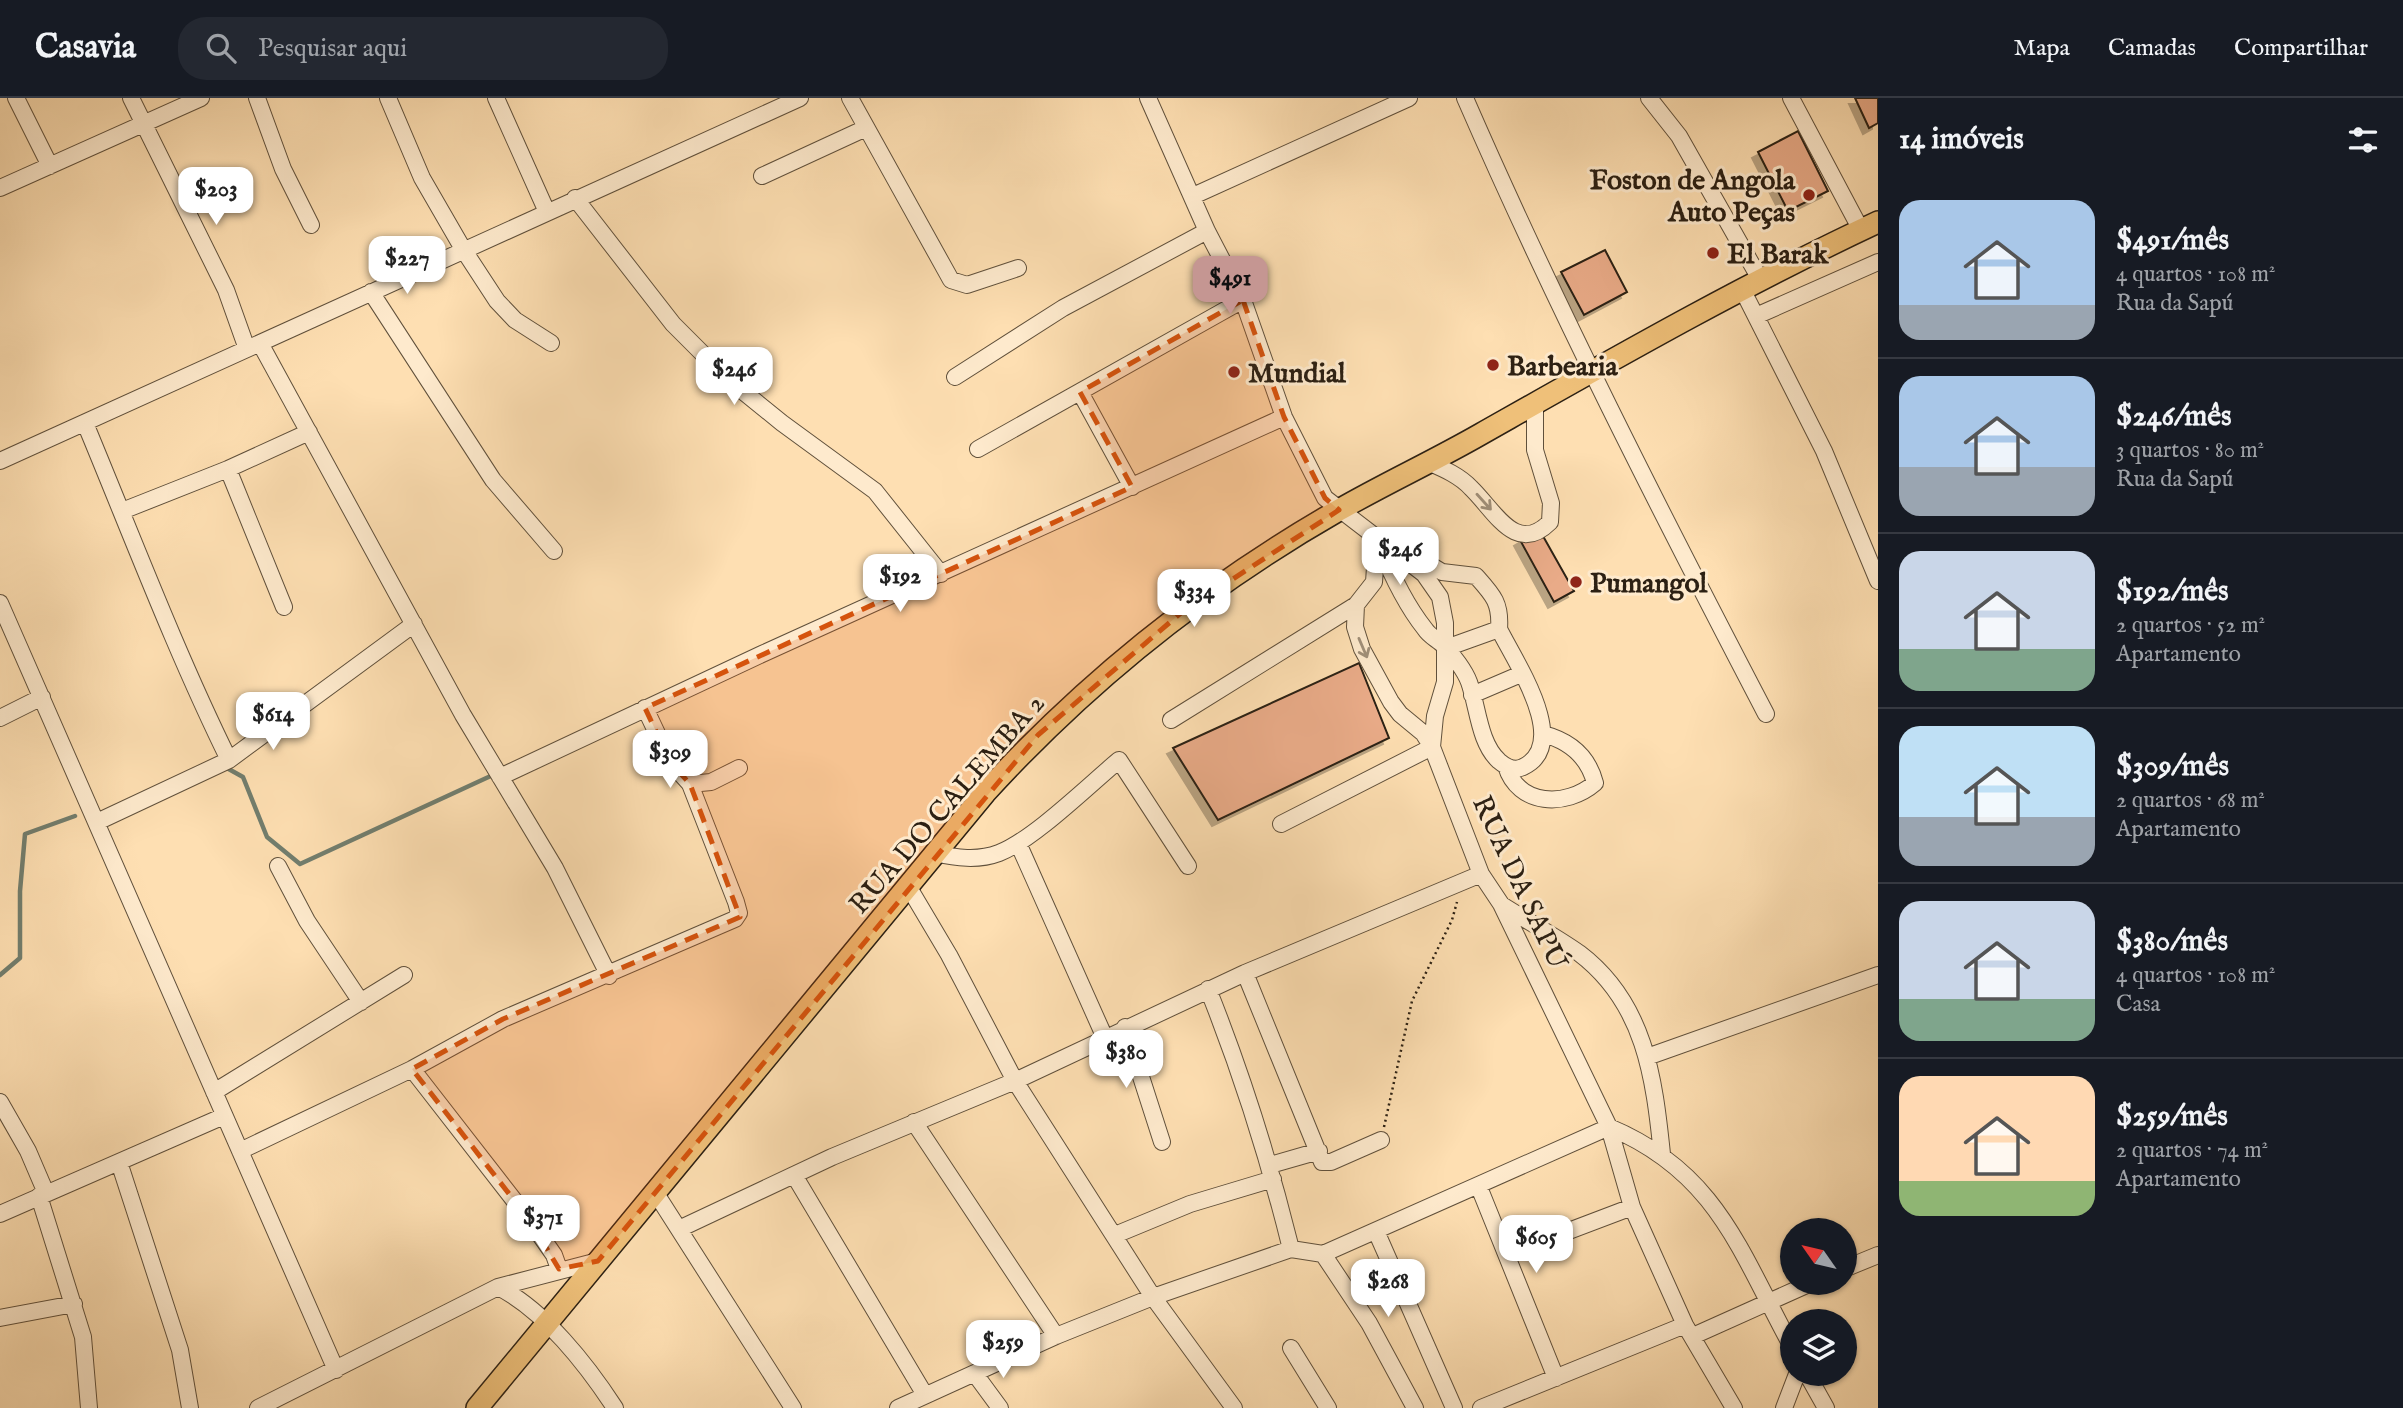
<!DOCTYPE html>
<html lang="pt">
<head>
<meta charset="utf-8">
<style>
	body { margin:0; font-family:"IM FELL English",serif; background:#242831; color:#f1f3f6; height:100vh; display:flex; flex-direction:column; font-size:26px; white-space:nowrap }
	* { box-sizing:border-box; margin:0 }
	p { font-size:23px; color:#9ea1a6 }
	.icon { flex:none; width:38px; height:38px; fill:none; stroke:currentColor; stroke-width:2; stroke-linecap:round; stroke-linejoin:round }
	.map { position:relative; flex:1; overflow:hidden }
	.details { display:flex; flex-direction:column; background:#171b24; width:525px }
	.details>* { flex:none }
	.needle { width:46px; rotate:304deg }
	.tools { position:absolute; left:1780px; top:1120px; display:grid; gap:14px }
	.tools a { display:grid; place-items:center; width:77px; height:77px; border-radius:50%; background:#171b24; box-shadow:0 2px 5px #0004; font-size:35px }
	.price { position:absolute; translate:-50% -60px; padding:0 16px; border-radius:14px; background:#fff; color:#222; font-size:23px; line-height:46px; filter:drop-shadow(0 2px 4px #0008) }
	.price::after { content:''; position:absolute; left:50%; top:42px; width:21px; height:16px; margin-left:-10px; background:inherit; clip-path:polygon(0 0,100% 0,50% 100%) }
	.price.current { background:#c59692; color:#111 }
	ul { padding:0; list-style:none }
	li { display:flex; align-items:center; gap:21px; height:175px; padding:0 21px }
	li+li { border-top:2px solid #363941 }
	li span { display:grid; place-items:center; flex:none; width:196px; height:140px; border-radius:21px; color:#555 }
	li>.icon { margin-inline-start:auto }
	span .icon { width:84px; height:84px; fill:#fffc; stroke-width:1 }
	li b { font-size:30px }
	h2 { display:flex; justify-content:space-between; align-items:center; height:84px; padding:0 21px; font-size:30px }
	header { display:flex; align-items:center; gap:42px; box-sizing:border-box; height:98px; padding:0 35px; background:#171b24; border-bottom:2px solid #363941 }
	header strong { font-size:33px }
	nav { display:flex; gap:38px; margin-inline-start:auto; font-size:24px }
	.search { width:490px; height:63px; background:#242831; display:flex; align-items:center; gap:18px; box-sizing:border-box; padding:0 24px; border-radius:28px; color:#9ea1a6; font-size:26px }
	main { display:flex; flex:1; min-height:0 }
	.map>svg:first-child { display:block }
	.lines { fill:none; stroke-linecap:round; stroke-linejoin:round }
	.stream { stroke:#727e6e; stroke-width:4.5 }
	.building { fill:#e9ab88; stroke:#2c2013; stroke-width:2; filter:url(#shadow) }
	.minor-casing { stroke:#60503b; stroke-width:18 }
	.major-casing { stroke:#2c2013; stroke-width:24 }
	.path { stroke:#2c2013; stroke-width:2.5; stroke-dasharray:2 3.5; stroke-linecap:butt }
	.minor { stroke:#feeacd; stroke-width:16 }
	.major { stroke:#efc079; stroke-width:21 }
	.oneway { stroke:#a08f79 }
	.marked { fill:#d5530d; fill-opacity:0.2; stroke:#d5530d; stroke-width:5; stroke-dasharray:14 9; stroke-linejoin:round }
	.poi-dot { fill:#8f2418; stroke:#feeacd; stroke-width:2.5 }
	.labels { text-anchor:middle; stroke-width:6; stroke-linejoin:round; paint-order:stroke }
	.poi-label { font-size:28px; font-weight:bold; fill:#2c2013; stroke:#feeacd; text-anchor:start }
	.street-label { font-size:28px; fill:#2c2013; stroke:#feeacd }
</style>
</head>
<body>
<header>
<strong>Casavia</strong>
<div class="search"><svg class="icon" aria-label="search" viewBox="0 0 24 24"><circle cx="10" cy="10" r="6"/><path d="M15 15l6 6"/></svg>Pesquisar aqui</div>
<nav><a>Mapa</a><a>Camadas</a><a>Compartilhar</a></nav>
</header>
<main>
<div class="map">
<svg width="1878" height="1310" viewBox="0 0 1878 1310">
	<defs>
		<filter id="shadow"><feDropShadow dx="-6" dy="6" stdDeviation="0" flood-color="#0004"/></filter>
	</defs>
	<rect width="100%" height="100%" fill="#fedfb2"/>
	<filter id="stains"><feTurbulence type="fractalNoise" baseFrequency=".00286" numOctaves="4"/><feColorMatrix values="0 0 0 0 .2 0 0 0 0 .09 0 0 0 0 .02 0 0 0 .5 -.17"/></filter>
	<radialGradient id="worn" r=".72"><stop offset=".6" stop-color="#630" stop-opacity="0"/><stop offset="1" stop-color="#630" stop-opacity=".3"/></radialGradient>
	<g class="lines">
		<!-- stream -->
		<path class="stream" d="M225,669l18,10 24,60 33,27 195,-90
			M0,877l20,-17v-67l5,-57 50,-18"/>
	</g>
	<!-- building -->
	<path class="building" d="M1855,0h23v25l-9,5z
		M1798,33l30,60 -40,20 -30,-59z
		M1605,152l22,42 -43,23 -23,-43z
		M1539,431l35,62 -20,11 -34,-62z
		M1359,565l30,75 -171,82 -45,-72z"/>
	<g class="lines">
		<!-- minor casing -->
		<g class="minor-casing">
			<path id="minor" d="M16,0l34,68
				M131,0l95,192 21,59
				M257,0l26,71 28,56
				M388,0l34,80 41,71 34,52 18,19 36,23
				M496,0l51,114
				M850,0l101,182 16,5 51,-17
				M1148,0l59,133 36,69 41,117 41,81 99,76 16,23 5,26v59l-10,34 -3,31
				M1465,0c91,209 195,413 301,616
				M1649,0l30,38 81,143
				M1791,0l70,132
				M762,78l104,-48
				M0,90l201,-90
				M1193,98l216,-98
				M575,100l98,126 56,56 53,43 93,68 66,83
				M1742,191l82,162 54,130
				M371,194l122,188 61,71
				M1756,218l122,-54
				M260,245l203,372 92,153 54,108
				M955,279l108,-69 144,-77
				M1080,294l52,95
				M85,325c47,113 90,227 144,337
				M978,351l265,-149
				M0,363l800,-363
				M1430,365c14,6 30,13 41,25 24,23 45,68 79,34l1,-19 -16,-53v-47
				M228,371l56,138
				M122,413l106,-42 81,-37
				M1377,441l-3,43 -18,23 -1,22 7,22 29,53 9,12 23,19 9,14 49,127 20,30 108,223 23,80 53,118 49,83
				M1379,446c12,30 26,60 46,85 5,8 14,11 20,18 8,8 20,24 24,35 9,25 10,61 30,79 7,6 16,10 24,6 49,-23 -9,-107 -24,-138l-53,19
				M1410,464l17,1 15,9 34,4c17,19 25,27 23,53
				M0,505l336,767
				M1472,597l49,-21
				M645,610l26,55 19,21 21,-2 28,-14
				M0,620l42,-21
				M1171,622l185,-115
				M1506,668c12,40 60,42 89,17 -7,-27 -25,-42 -52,-49
				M500,679l262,-123 522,-237
				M97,724l132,-62 185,-136
				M1281,726l151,-77
				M1018,745l87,195
				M935,755c21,5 43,8 64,0 34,-13 90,-68 120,-93l69,106
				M278,768l29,55 54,81
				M908,788l41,69 66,126 138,216 81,111
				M1502,807c25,16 53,31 77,48 66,50 75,124 83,201
				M1245,875l77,189h9l50,-22
				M1208,891c34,85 61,171 83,260
				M1125,929l37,115
				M1647,959l231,-82
				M412,971l119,153 23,33 5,14
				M214,994l190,-117
				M0,1004l28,49 18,42
				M914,1024l142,214
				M240,1053l172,-82 91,-50 232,-100 4,-6 -3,-11 -46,-118
				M119,1064l61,188 10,58
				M1270,1067l49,-14
				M794,1077l131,220
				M1479,1089l77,191
				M655,1094l138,216
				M39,1098l44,141 6,71
				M0,1116l224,-98
				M679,1131l153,-72 183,-76 230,-108 236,-99
				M1376,1133l78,177
				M1115,1137l75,-31 83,-25
				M1323,1156l46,69 46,85
				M1508,1156l124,-47
				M1844,1171l34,-14
				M498,1189c46,23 89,78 117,121
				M0,1220l74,-14
				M1693,1238l118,-53
				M1291,1250l37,60
				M975,1276l25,34
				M1807,1276l19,34
				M258,1310l240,-121 100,-26
				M898,1310l158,-72 97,-39 138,-48 32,5 286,-127c108,45 131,125 183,220
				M1481,1310l204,-83
				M1784,1310l13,-34"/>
		</g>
		<!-- major casing -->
		<g class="major-casing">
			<path id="major" d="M477,1310l508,-615c103,-113 221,-207 354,-283 47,-27 95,-49 142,-76 131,-74 260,-148 397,-212"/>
		</g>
		<!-- path -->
		<path class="path" d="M1384,1029l28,-126 40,-81 5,-18"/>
		<!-- minor -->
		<use href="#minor" class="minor"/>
		<!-- major -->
		<use href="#major" class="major"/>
	</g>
	<!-- one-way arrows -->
	<defs><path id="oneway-shaft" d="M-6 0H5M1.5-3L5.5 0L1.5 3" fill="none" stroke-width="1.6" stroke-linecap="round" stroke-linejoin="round" transform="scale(1.75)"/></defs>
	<g class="oneway">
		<use href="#oneway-shaft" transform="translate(1484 404) rotate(48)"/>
		<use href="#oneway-shaft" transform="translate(1363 550) rotate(67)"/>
	</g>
	<!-- marked area -->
	<path class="marked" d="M1243,202l41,117 41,81 14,12 -157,102 -144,123 -440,526 -39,8 -28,-47 -119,-153 91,-50 237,-102 -50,-133 -19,-21 -26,-55 487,-221 -52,-95z"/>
	<!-- markers -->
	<g class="poi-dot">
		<circle cx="1809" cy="97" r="7"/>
		<circle cx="1713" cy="155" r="7"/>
		<circle cx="1493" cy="267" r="7"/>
		<circle cx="1234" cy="274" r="7"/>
		<circle cx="1576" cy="484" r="7"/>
	</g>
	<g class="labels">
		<!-- poi labels -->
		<g class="poi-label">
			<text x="1795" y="91" text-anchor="end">Foston de Angola<tspan x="1795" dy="32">Auto Peças</tspan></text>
			<text x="1727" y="165">El Barak</text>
			<text x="1507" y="277">Barbearia</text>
			<text x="1248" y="284">Mundial</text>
			<text x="1590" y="494">Pumangol</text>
		</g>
		<!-- street labels -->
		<g class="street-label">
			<text transform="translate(946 705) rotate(-49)" y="10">RUA DO CALEMBA 2</text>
			<text transform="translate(1521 784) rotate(65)" y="10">RUA DA SAPÚ</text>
		</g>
	</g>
	<rect width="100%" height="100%" filter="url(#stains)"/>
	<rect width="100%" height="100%" fill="url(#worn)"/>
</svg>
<div class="tools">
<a><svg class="needle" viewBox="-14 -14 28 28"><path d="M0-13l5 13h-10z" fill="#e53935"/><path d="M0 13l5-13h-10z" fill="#9ea1a6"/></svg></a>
<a><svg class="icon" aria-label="layers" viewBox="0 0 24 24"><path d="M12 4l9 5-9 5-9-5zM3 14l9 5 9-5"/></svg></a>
</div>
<b class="price" style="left:216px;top:129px">$203</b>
<b class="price" style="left:407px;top:198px">$227</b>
<b class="price current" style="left:1230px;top:218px">$491</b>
<b class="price" style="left:734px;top:309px">$246</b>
<b class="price" style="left:1400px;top:489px">$246</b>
<b class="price" style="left:900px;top:516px">$192</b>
<b class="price" style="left:1194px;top:531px">$334</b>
<b class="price" style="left:273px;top:654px">$614</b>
<b class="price" style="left:670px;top:692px">$309</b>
<b class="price" style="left:1126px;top:992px">$380</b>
<b class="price" style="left:543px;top:1157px">$371</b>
<b class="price" style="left:1536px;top:1177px">$605</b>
<b class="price" style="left:1388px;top:1221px">$268</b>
<b class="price" style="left:1003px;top:1282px">$259</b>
</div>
<section class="details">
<h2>14 imóveis<svg class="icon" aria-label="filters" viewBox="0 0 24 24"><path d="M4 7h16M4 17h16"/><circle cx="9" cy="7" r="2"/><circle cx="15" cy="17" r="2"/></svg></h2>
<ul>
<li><span style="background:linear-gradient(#a9c7e8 75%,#9aa5b1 0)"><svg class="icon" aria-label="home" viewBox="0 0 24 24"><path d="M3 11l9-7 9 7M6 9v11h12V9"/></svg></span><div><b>$491/mês</b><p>4 quartos · 108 m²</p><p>Rua da Sapú</p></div></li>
<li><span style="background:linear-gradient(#a9c7e8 65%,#9aa5b1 0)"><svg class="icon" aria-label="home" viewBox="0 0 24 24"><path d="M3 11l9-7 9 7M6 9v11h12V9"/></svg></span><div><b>$246/mês</b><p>3 quartos · 80 m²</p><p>Rua da Sapú</p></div></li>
<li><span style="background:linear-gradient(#c9d6e8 70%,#7fa58c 0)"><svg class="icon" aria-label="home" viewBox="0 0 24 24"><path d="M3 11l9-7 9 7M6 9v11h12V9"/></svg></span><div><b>$192/mês</b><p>2 quartos · 52 m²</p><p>Apartamento</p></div></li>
<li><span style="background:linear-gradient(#bfe0f5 65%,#9aa5b1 0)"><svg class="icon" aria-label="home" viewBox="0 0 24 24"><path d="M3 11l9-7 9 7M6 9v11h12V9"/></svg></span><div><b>$309/mês</b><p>2 quartos · 68 m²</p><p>Apartamento</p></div></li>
<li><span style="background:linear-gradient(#c9d6e8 70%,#7fa58c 0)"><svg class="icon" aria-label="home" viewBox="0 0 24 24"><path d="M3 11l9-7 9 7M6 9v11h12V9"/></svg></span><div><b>$380/mês</b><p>4 quartos · 108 m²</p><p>Casa</p></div></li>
<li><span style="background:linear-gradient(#ffd9b3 75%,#8fb573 0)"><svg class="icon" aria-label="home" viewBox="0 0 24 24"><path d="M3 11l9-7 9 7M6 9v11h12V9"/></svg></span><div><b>$259/mês</b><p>2 quartos · 74 m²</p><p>Apartamento</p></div></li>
</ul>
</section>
</main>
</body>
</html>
